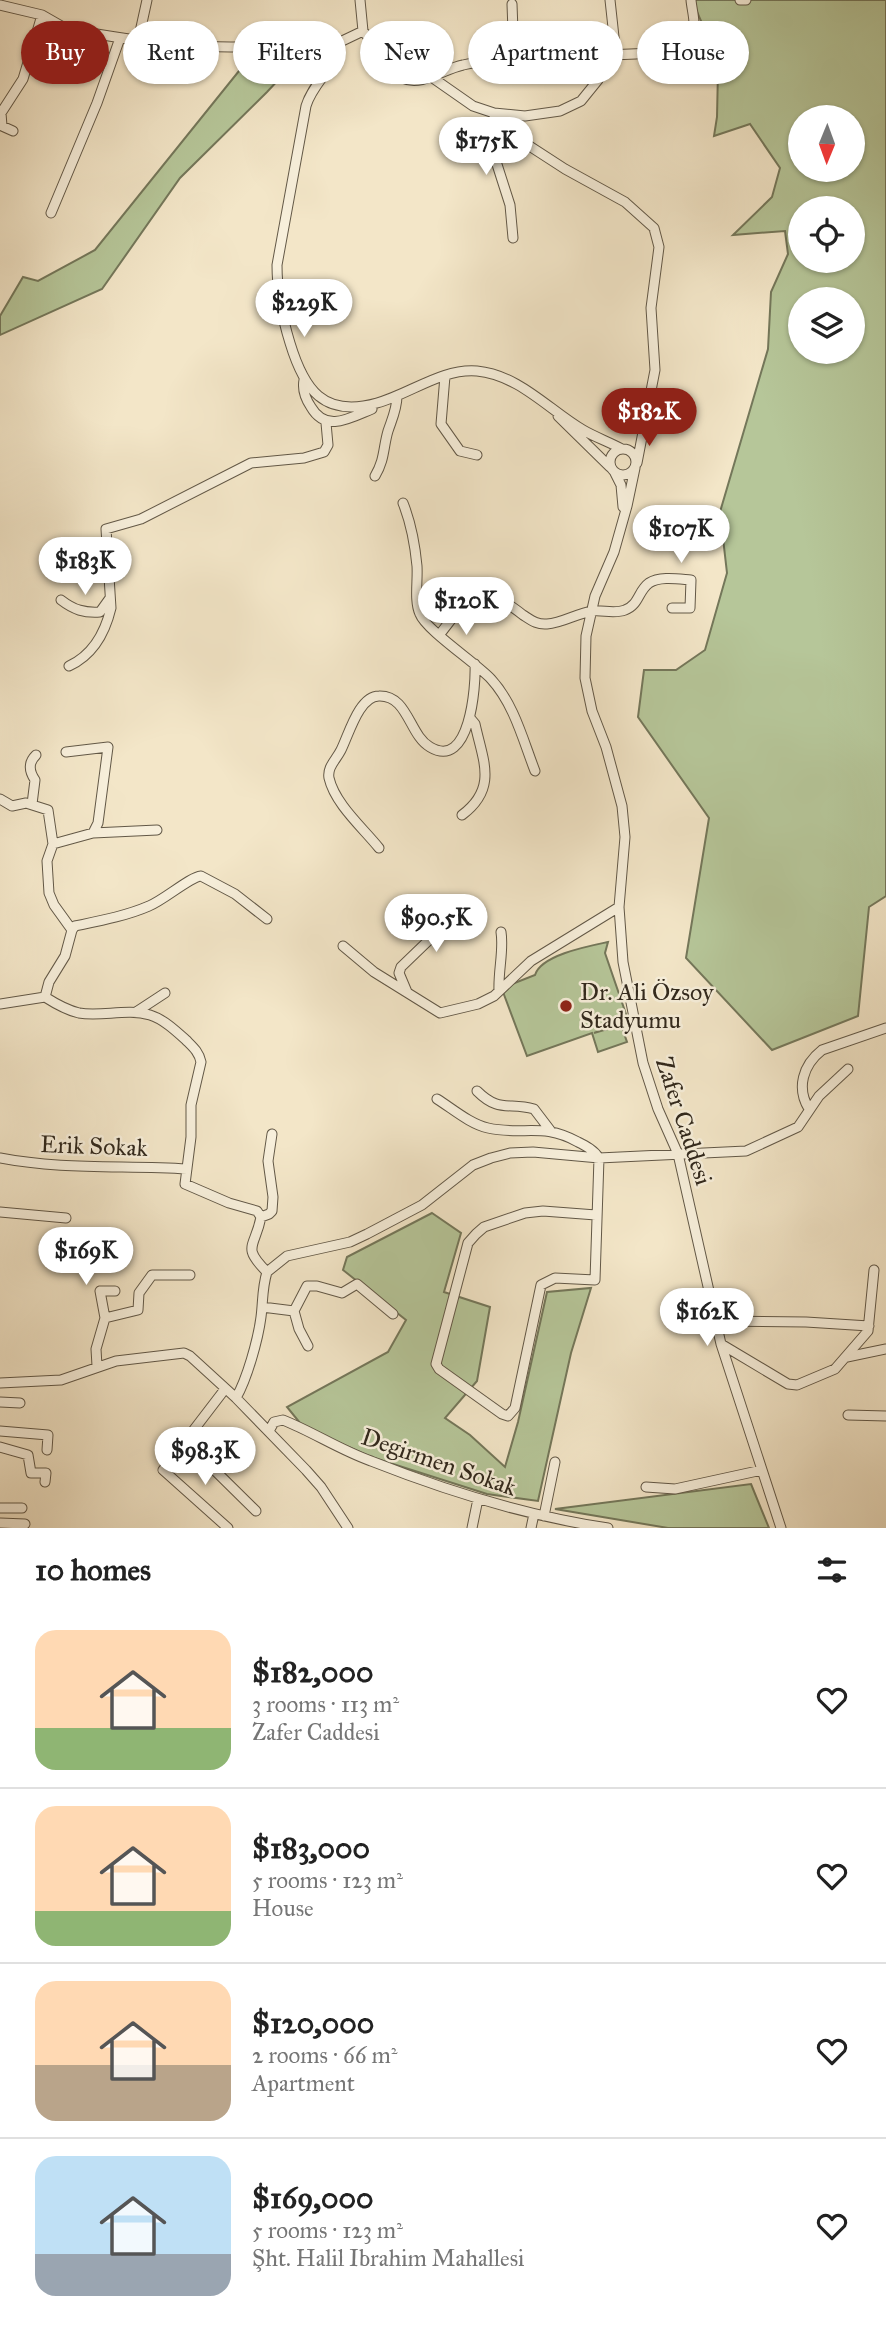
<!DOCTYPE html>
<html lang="en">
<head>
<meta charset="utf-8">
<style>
	body { margin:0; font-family:"IM FELL Great Primer",serif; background:#f2f2f2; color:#222; height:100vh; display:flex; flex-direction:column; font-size:26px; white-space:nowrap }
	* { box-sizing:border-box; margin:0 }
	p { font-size:23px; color:#767676 }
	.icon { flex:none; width:38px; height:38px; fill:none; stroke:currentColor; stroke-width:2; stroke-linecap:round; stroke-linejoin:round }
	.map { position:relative; height:1528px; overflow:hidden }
	.sheet { display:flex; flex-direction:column; background:#fff; flex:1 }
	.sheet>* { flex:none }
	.hud { position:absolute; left:21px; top:21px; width:845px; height:63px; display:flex; gap:14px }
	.needle { width:46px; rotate:181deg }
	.fabs { position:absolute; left:788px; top:105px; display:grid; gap:14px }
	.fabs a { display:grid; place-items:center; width:77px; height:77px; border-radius:50%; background:#fff; box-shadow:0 2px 5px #0004; font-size:35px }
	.price { position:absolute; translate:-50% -60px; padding:0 16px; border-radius:24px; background:#fff; color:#222; font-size:23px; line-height:46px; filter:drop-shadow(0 2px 4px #0008) }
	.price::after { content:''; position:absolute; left:50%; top:42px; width:21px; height:16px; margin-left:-10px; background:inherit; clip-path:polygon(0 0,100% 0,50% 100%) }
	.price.current { background:#8f2418; color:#fff }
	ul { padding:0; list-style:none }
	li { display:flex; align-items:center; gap:21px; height:175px; padding:0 35px }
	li+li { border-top:2px solid #e0e0e0 }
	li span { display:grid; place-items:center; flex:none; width:196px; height:140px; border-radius:21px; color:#555 }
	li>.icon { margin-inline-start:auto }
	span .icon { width:84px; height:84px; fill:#fffc; stroke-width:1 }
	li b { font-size:30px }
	h2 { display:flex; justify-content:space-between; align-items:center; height:84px; padding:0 35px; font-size:30px }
	.tag { padding:0 24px; border-radius:32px; background:#fff; box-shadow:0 2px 5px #0004; font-size:24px; line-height:63px }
	.tag.current { background:#8f2418; color:#fff }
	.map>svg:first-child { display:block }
	.green { fill:#b6c699; stroke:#74775a; stroke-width:2; fill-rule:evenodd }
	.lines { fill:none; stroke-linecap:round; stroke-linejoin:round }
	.minor-casing { stroke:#625847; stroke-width:11 }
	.minor { stroke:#f7efdb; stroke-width:9 }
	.poi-dot { fill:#8f2418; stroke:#f7efdb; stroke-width:2.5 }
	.labels { text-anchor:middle; stroke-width:5; stroke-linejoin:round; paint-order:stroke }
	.poi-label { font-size:24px; fill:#31281c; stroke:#f7efdb; text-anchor:start }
	.street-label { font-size:24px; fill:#31281c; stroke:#f7efdb }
</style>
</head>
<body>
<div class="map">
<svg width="886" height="1528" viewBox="0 0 886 1528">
	<rect width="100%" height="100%" fill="#f3e6c8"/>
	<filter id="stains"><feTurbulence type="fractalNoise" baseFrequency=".00286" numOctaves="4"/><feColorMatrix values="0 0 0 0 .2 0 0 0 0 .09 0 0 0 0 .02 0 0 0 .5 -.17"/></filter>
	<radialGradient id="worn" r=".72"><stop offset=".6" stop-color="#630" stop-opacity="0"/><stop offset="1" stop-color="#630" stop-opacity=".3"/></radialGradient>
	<!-- green -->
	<path class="green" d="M692,0h194v896l-17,11 -11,109 -86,34 -86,-92 23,-140 -71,-101 6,-47h32l29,-20 22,-77 -7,-61 48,-163 3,-57 17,-38 -3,-23 -52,4 39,-38 8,-29 -30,-44 -36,12 3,-19 1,-47 -14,-15 -11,-4 11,-23zM800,117h52v53h-52zM800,208h52v53h-52zM800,299h52v53h-52z
		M307,49l-40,43 -87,86 -78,111 -102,46v-19l23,-39 15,4 57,-31 156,-194z
		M608,942l-3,11 23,67 -34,13 27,-8 6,17 -29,10 -6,-19 -65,23 -24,-64 4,-6 28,-11c6,-20 54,-29 73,-33z
		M432,1213l29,20 -17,59 46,15 -13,74 -32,37 25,17 35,32 13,-45 29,-130 44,-4 -20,65 -33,148 -51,-7 -116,-37 -63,-28 -8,-6 -13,-16 101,-55 18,-32 -63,-50 4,-13z
		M751,1484l18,44h-101l-113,-19z"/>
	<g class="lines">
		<!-- minor casing -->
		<g class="minor-casing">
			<path id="minor" d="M360,0l3,31
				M740,0h6
				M512,4l2,55
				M0,5l42,10 21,12 10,3c69,12 123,20 193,16 23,-1 53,-16 74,-4
				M363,31l39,47c20,9 41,-9 61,-13 17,-4 36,-4 54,-6 23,-2 46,-4 70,-4 23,-1 82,2 101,-14 11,-10 4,-28 3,-41
				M138,41l9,-41
				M340,42c-3,25 -27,40 -34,64l-29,159c0,26 5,52 13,78 14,46 33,75 87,60 33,-9 65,-35 100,-32 42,4 72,39 106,59 12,7 26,12 39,19
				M340,42l23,-11
				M430,76l43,30 21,7 31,3 35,-5 21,-10 17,-21 17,-34 -5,-46
				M494,118v37l16,50 3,33
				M494,123l71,46 60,33 29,26 5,19 -8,61 4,62 -18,93
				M13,131l-11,-5 -1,-13 22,-34 19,-64
				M51,213l46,-110 23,-65
				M445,376l-4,48 19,27 17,4
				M304,380c-2,10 1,18 7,27 15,26 39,11 61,2
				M558,416l52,51
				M610 462a13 13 0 1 1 26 0a13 13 0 1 1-26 0Z
				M635,468l-8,38 -13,46 -19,44 -9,40 -1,42 7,33 14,36 16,59 3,31 -6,70 4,55 20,101 15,46 20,45 43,190 60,184
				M615,473l6,12 2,22
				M375,476c10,-17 8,-28 13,-45 4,-12 9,-22 9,-35
				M403,503c8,20 12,42 14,63 1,15 -3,35 3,48 6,16 56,49 71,65 23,25 32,61 44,92
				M61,600c13,10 23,13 39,12l10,-14
				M440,634c31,-40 37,-55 83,-19 8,5 14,10 24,9 16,-1 30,-11 46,-13 10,-1 22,3 32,-1 14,-5 13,-19 24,-27 11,-7 29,-4 42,-3l-1,28h-18
				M69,666c24,-11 36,-33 42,-58l-5,-79 35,-10 110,-56 53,-5 20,-6 4,-7 -2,-22
				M66,752l42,-5 -10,76 -5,10
				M0,799l12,7 14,-3 22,7 5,34 -6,17 2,32 5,12 18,25 -7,26 -16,26 -4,15
				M32,804l3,-24c-6,-9 -7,-17 1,-25
				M462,815c36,-27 21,-54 13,-91l-5,-6
				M53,844l40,-11 64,-3
				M379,848c-16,-20 -44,-44 -50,-70 -2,-11 7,-18 12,-28 8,-16 18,-54 38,-54 29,-1 30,39 51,51 40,24 46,-61 45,-83
				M72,930l3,-4c24,-5 51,-10 74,-20 15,-6 41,-29 52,-30l34,18 32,25
				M343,946l31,26 66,41 38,-9 16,-8 37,-35 88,-54
				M499,991c-1,-20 5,-41 2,-59
				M407,992l-8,-19 2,-6 28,-27 -9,-15
				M45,997c11,7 21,13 34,16 23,4 48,-5 71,2 13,4 25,15 36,25 7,7 13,12 15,22l-10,43v32l-6,47 44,19 28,8 4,6c-6,31 -20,29 6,55 -5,16 -4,30 -6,45 -3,23 -14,62 -25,81
				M0,1004l45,-7
				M136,1012l29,-19
				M477,1091c22,22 32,11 57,18l16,21
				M437,1099c16,10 33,25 51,29 36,8 54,-6 90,14 8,4 16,8 21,16l-4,122 -40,-2 -14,7 -26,123 -7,8 -6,-2 -63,-45 -3,-5 32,-121 8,-9 8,-7 41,-14 18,-2 53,4
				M809,1109c-13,-21 -6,-44 13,-59l64,-22
				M0,1158c61,12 125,7 187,11
				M0,1212l66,6
				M261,1217l8,-3 3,-3 1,-14 -5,-36 4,-27
				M267,1272l20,-16 63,-14 17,-8 55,-29 51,-40 18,-7 19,-5 23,-1 66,6 147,-7 52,-24 21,-31 29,-27
				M262,1307l32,4
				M105,1318l33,-8 1,-17 13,-18h38
				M715,1321l91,1 63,4
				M721,1344l67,40 9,1 38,-16 33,-38 6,-61
				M308,1346l-9,-17 -5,-18 13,-25h10l25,7 15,-9 36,30
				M847,1357l39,-8
				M97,1366l-1,-17 9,-31 -5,-27h15
				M0,1383l61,-3 55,-19 68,-8 6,3 46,42 70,72 15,17 27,41
				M225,1389l-62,81 65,58
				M0,1402l20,1
				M848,1415l38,1
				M0,1431l48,4 -1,15
				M269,1431l5,-9 9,-2c30,12 57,30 88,41 76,30 155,55 237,67
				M185,1441l71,70
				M0,1447l28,8 3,18h15l-1,9
				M646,1487l29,2 87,-19
				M0,1508h22
				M544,1516l11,-54
				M0,1523l25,1
				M472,1528l6,-29
				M531,1528l3,-14"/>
		</g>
		<!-- minor -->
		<use href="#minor" class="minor"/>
	</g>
	<!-- markers -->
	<circle class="poi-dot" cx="566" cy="1006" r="7"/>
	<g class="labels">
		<!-- poi labels -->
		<g class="poi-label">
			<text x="580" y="1000">Dr. Ali Özsoy<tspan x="580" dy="28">Stadyumu</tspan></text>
		</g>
		<!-- street labels -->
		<g class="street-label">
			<text transform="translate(684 1121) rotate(72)" y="8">Zafer Caddesi</text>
			<text transform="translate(94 1146) rotate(2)" y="8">Erik Sokak</text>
			<text transform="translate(439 1462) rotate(19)" y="8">Degirmen Sokak</text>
		</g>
	</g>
	<rect width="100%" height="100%" filter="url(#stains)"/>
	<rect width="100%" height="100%" fill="url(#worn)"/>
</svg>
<div class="fabs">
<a><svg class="needle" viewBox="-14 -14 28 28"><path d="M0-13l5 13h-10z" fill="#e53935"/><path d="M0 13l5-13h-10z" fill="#767676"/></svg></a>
<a><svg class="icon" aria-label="locate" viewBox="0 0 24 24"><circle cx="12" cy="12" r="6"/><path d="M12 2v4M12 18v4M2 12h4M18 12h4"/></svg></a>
<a><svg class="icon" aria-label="layers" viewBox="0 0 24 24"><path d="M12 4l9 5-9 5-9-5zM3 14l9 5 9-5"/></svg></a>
</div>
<b class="price" style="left:486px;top:177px">$175K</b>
<b class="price" style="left:304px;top:339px">$229K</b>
<b class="price current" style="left:649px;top:448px">$182K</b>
<b class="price" style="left:681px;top:565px">$107K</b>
<b class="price" style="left:85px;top:597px">$183K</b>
<b class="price" style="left:466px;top:637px">$120K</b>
<b class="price" style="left:436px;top:954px">$90.5K</b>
<b class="price" style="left:86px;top:1287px">$169K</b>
<b class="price" style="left:707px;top:1348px">$162K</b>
<b class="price" style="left:205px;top:1487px">$98.3K</b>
<div class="hud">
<a class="tag current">Buy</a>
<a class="tag">Rent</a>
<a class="tag">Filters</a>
<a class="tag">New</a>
<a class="tag">Apartment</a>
<a class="tag">House</a>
</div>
</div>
<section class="sheet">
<h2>10 homes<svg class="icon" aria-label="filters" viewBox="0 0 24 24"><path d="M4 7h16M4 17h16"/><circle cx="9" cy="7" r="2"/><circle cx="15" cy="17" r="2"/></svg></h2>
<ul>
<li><span style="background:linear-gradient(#ffd9b3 70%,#8fb573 0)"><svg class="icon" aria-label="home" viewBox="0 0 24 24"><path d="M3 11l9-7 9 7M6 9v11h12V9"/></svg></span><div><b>$182,000</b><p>3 rooms · 113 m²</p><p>Zafer Caddesi</p></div><svg class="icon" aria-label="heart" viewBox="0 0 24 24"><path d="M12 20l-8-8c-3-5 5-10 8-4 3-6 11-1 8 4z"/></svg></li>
<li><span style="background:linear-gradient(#ffd9b3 75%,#8fb573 0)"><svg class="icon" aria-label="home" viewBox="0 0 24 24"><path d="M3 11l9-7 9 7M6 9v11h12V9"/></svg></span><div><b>$183,000</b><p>5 rooms · 123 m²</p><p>House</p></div><svg class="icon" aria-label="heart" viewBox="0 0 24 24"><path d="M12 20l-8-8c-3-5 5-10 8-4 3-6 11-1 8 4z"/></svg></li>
<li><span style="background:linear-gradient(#ffd9b3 60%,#b9a48a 0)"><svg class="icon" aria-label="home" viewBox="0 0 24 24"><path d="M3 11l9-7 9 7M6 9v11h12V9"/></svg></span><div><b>$120,000</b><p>2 rooms · 66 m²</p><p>Apartment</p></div><svg class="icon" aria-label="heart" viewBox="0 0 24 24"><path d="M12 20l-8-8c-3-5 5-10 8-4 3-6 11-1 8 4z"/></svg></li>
<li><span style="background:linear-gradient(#bfe0f5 70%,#9aa5b1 0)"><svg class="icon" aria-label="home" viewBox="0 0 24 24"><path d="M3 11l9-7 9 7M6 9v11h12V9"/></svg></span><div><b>$169,000</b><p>5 rooms · 123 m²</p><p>Şht. Halil Ibrahim Mahallesi</p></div><svg class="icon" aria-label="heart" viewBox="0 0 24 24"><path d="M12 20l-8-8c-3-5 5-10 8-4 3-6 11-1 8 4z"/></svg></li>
</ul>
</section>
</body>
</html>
